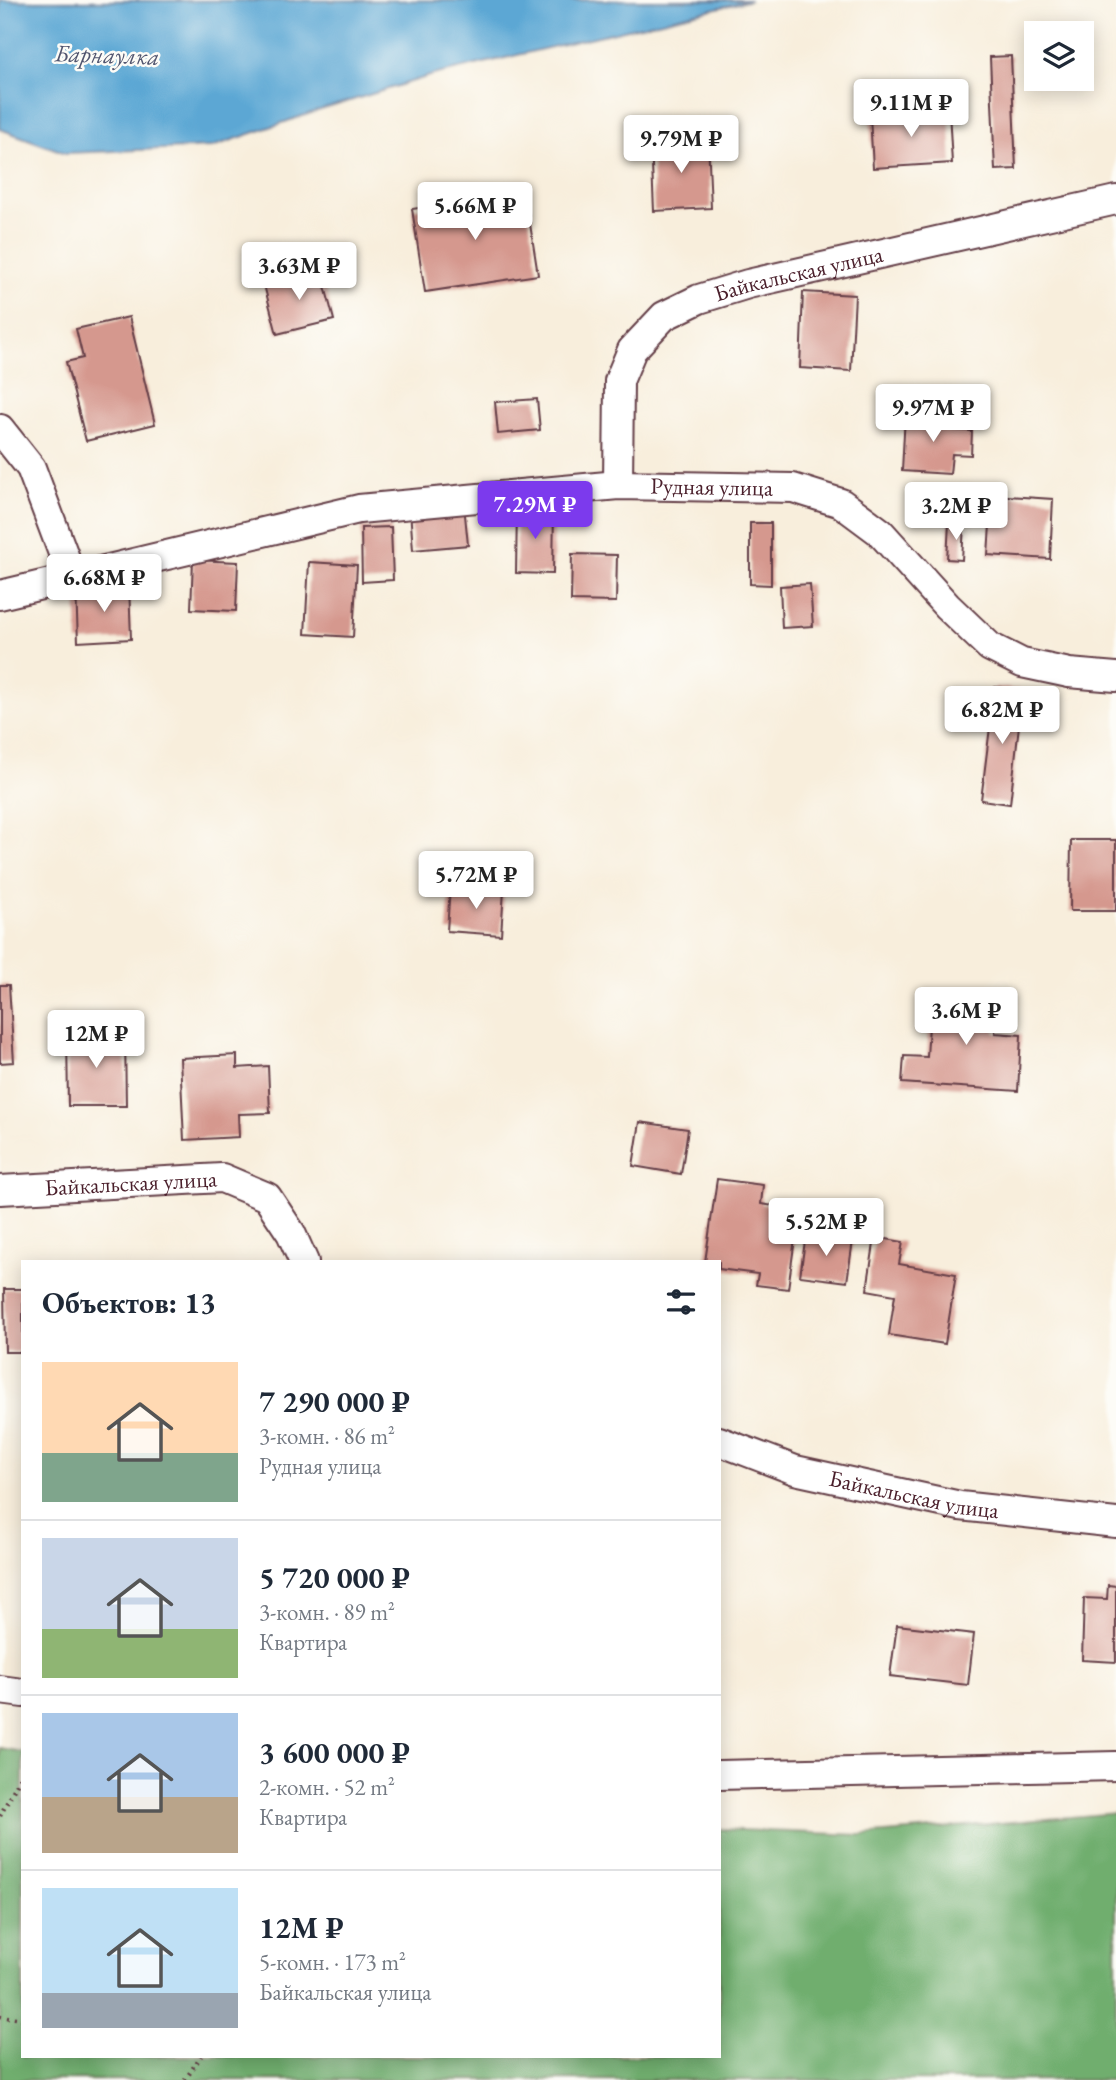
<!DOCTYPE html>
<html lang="ru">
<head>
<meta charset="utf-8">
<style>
	body { margin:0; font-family:"EB Garamond",serif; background:#f6f6f7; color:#1f2937; height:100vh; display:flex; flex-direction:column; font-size:26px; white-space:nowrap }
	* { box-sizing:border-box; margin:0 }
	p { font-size:23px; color:#747a83 }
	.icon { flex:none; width:38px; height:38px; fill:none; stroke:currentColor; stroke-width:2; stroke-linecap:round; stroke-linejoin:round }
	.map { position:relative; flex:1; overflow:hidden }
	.drawer { position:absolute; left:21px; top:1260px; width:700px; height:798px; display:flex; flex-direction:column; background:#fff; border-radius:0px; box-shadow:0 4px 18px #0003 }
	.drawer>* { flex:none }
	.buttons { position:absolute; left:1024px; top:21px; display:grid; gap:14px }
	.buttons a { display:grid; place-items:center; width:70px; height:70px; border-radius:0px; background:#fff; box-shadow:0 4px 18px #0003; font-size:35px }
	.price { position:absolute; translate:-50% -60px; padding:0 16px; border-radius:7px; background:#fff; color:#222; font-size:23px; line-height:46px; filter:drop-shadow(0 2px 4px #0008) }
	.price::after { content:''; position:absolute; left:50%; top:42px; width:21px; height:16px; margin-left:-10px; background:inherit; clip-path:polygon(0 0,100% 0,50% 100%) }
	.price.current { background:#7c3aed; color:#fff }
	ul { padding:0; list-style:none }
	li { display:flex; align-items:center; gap:21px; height:175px; padding:0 21px }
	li+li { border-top:2px solid #e0e1e3 }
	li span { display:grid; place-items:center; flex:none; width:196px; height:140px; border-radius:0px; color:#555 }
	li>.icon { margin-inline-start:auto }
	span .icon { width:84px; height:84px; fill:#fffc; stroke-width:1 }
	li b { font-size:30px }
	h2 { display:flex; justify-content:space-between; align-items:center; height:84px; padding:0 21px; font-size:30px }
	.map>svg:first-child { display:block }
	.forest { fill:#70ae6e; stroke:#5d664c; stroke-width:2 }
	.water { fill:#5ca7d4; stroke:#536380; stroke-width:2 }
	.building { fill:#d5988e }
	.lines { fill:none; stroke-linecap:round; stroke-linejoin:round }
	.street-casing { stroke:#643e46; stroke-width:32 }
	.path { stroke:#643e46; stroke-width:4.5; stroke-dasharray:2 5; stroke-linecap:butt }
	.street { stroke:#fff; stroke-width:28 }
	.labels { text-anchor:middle; stroke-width:5; stroke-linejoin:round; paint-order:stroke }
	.street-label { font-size:23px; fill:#4a1f2b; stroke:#fdfcf7 }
	.water-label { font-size:24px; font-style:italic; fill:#51556f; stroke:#fdfcf7 }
</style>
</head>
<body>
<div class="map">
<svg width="1116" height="2080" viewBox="0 0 1116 2080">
	<rect width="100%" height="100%" fill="#fdfcf7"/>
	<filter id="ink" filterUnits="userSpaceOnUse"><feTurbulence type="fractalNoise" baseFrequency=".0143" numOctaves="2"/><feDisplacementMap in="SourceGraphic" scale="14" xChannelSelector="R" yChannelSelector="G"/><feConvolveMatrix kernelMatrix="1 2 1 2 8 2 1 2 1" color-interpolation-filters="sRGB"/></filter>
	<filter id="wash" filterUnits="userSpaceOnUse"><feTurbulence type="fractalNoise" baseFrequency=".00686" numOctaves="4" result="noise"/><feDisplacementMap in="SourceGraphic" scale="28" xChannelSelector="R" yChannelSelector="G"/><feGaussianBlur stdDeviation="1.57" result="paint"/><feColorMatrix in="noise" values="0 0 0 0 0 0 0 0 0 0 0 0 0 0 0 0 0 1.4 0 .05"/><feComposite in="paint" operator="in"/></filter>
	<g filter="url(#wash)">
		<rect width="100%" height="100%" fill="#f8eedc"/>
		<!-- forest -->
		<path class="forest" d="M0,1748l23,4v304h696v-227l143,6 254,-22v267h-1116z"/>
		<!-- water -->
		<path class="water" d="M0,0l35,1 716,-1 -318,75 -119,37 -102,35 -146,6 -66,-24z"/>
		<g id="blocks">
			<!-- building -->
			<path class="building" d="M1011,56l5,113 -21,1 -5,-113z
				M949,111l3,52 -79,5 -3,-52z
				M708,139l3,69 -57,3 -3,-69z
				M525,192l13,83 -113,17 -13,-83z
				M321,271l13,49 -57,14 -13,-49z
				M803,292l52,3 -4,76 -51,-3z
				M129,317l26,107 -69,17 -20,-79 17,-4 -7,-29z
				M537,399l3,31 -42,4 -3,-32z
				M905,415l49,3v12l18,1 -1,24 -19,-1 -2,20 -48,-3z
				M992,495l61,4 -3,60 -62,-4z
				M464,505l4,40 -55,5 -3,-40z
				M517,508h37l-1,66 -37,-1z
				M750,523h21v62l-21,-1z
				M949,523l15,1 -2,36 -15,-1z
				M391,527l2,53 -31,2 -1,-54z
				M572,554l45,1 -1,47 -45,-1z
				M193,560l45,2 -2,49 -45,-2z
				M309,562l48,3 -4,72 -48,-3z
				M810,584l3,42 -31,2 -2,-42z
				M129,585l2,54 -53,3 -2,-54z
				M995,687l28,3 -13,114 -29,-4z
				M1071,840h45v71h-46z
				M450,886l54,4 -3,45 -54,-4z
				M0,985h9l5,77 -14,1z
				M931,994l66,3 -2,36 26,2 -3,56 -116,-8 2,-27 23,1z
				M67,1033h58l1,73h-58z
				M237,1055v13l31,-2 2,47 -32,1 1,23 -55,3 -4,-82z
				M640,1122l48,7 -7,45 -48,-8z
				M717,1179l46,6 -2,19 38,6 -11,79 -32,-4 2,-11 -39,-5v-7h-14z
				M806,1234l47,6 -6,42 -47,-6z
				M875,1237l28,5 -4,22 57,10 -11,70 -56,-9 6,-40 -28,-5z
				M4,1289h19v63h-18z
				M1108,1585l8,1v76l-34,-2 2,-62 23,1z
				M897,1625l77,9 -6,51 -78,-9z"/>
		</g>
	</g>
	<g filter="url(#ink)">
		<use href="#blocks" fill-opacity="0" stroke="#643e46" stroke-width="2"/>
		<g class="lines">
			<!-- street casing -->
			<g class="street-casing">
				<g id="street">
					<path d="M0,429l31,39 41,109"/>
					<path id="s1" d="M618,485l1,-104 13,-31 32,-34 35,-17 49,-15 368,-84"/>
					<path id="s2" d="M0,595l359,-86 259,-24 175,3 48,15 39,29 67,74 43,41 32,16 47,10 47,4"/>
					<path id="s3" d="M0,1190l222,-12 45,19 24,36 13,29"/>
					<path id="s4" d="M719,1441l76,29 165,36 156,17"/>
					<path d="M0,1690l23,3"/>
					<path d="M719,1775l397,-9"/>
				</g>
			</g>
			<!-- path -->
			<path class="path" d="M0,1816l23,-44
				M0,2016l23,3
				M185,2080l16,-24"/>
			<!-- street -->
			<use href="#street" class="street"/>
		</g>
	</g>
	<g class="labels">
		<!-- street labels -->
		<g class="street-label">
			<text dy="8" stroke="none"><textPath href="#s1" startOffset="326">Байкальская улица</textPath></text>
			<text dy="8" stroke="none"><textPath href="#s2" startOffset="723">Рудная улица</textPath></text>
			<text dy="8" stroke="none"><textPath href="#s3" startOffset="131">Байкальская улица</textPath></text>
			<text dy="8" stroke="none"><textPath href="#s4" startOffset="203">Байкальская улица</textPath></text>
		</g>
		<!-- water labels -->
		<g class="water-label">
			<text transform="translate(107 55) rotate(2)" y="8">Барнаулка</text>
		</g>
	</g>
</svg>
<div class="buttons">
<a><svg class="icon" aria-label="layers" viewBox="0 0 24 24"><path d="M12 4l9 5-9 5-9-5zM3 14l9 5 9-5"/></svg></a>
</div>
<b class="price" style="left:911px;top:139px">9.11M ₽</b>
<b class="price" style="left:681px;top:175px">9.79M ₽</b>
<b class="price" style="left:475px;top:242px">5.66M ₽</b>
<b class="price" style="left:299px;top:302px">3.63M ₽</b>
<b class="price" style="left:933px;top:444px">9.97M ₽</b>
<b class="price current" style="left:535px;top:541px">7.29M ₽</b>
<b class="price" style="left:956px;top:542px">3.2M ₽</b>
<b class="price" style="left:104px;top:614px">6.68M ₽</b>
<b class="price" style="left:1002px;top:746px">6.82M ₽</b>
<b class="price" style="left:476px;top:911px">5.72M ₽</b>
<b class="price" style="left:966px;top:1047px">3.6M ₽</b>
<b class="price" style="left:96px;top:1070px">12M ₽</b>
<b class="price" style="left:826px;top:1258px">5.52M ₽</b>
<section class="drawer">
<h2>Объектов: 13<svg class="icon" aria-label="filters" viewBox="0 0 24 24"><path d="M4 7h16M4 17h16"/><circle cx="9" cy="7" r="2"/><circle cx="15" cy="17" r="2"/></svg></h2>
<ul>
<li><span style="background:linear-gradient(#ffd9b3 65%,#7fa58c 0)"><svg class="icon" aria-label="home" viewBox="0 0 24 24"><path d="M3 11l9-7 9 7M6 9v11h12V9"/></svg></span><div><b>7 290 000 ₽</b><p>3-комн. · 86 m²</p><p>Рудная улица</p></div></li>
<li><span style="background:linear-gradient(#c9d6e8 65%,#8fb573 0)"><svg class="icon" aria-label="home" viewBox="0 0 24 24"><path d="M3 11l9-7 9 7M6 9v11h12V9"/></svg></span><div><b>5 720 000 ₽</b><p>3-комн. · 89 m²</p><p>Квартира</p></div></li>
<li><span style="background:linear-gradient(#a9c7e8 60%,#b9a48a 0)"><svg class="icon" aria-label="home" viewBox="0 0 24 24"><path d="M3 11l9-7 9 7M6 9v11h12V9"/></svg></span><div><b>3 600 000 ₽</b><p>2-комн. · 52 m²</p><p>Квартира</p></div></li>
<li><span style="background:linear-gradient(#bfe0f5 75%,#9aa5b1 0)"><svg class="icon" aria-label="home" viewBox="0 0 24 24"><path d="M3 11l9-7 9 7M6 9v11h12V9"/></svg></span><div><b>12M ₽</b><p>5-комн. · 173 m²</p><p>Байкальская улица</p></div></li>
</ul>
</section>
</div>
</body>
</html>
